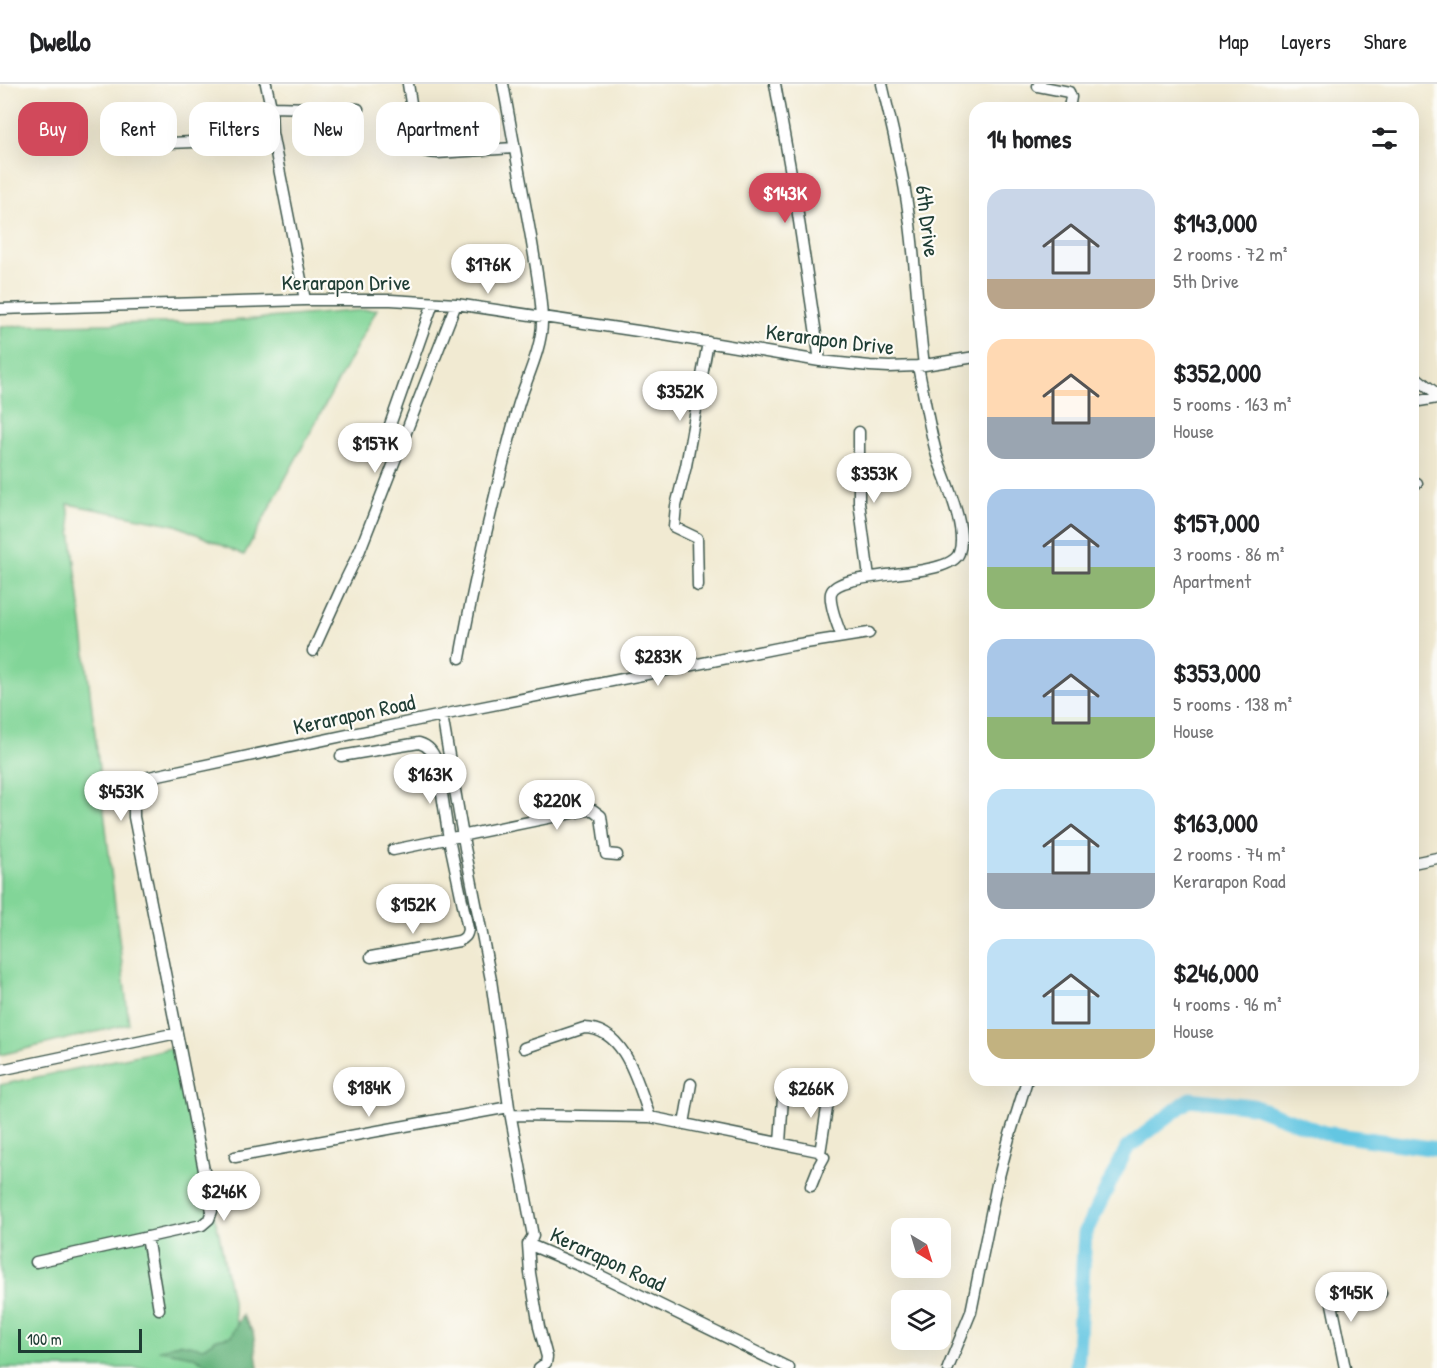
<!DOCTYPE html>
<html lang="en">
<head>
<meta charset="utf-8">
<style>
	body { margin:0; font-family:"Patrick Hand",sans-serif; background:#f2f2f2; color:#202124; height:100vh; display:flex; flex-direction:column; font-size:22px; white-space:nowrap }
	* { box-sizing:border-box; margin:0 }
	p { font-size:20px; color:#757577 }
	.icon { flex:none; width:33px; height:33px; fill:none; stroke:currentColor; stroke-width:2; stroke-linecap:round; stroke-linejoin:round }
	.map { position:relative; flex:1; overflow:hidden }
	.drawer { position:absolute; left:969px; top:18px; width:450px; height:984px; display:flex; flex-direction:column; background:#fff; border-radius:18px; box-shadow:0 6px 24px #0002 }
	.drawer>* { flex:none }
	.top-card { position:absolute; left:18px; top:18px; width:570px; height:54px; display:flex; gap:12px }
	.needle { width:39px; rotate:142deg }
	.tools { position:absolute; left:891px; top:1134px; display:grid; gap:12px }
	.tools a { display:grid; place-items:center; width:60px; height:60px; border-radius:12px; background:#fff; box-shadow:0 6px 24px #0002; font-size:30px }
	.scale { position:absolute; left:18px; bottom:15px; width:124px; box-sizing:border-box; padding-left:6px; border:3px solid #1f3d34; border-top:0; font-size:16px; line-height:21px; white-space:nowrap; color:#1f3d34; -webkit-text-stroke:4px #fdfcf7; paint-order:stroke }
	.price { position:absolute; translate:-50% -51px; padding:0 14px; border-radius:21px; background:#fff; color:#222; font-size:20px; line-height:39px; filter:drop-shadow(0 2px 3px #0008) }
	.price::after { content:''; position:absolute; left:50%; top:36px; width:18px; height:14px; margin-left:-9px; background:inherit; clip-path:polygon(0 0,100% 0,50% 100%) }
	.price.selected { background:#d1495b; color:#fff }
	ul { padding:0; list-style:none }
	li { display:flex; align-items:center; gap:18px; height:150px; padding:0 18px }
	li span { display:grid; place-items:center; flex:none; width:168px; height:120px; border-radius:18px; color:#555 }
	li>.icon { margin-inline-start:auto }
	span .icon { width:72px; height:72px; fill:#fffc; stroke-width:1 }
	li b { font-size:26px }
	h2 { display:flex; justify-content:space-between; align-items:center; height:72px; padding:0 18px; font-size:26px }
	.chip { padding:0 21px; border-radius:18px; background:#fff; box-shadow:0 6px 24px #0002; font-size:21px; line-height:54px }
	.chip.selected { background:#d1495b; color:#fff }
	header { display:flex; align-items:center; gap:36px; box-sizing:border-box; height:84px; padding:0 30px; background:#fff; border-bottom:2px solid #e0e0e0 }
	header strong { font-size:28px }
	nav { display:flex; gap:33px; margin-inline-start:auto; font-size:21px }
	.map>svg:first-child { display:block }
	.green { fill:#82d598; stroke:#508966; stroke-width:1.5 }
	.forest { fill:#69b680; stroke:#447a5a; stroke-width:1.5 }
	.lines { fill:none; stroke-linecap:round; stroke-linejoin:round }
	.river { stroke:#64c6e2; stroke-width:15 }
	.minor-casing { stroke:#3e574c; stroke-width:13 }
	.minor { stroke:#fff; stroke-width:10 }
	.labels { text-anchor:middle; stroke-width:4.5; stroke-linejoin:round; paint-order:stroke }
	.street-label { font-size:22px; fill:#1f3d34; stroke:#fdfcf7 }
</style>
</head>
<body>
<header>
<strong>Dwello</strong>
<nav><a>Map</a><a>Layers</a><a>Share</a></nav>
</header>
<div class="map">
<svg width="1437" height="1284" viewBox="0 0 1437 1284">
	<rect width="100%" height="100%" fill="#fdfcf7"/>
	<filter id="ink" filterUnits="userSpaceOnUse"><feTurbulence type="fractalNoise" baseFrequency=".0167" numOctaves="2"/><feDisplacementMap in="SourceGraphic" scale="12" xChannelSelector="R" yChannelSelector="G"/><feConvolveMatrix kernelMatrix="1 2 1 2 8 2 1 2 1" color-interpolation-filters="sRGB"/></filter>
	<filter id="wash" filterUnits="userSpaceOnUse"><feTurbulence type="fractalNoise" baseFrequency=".008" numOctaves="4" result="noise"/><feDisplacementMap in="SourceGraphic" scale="24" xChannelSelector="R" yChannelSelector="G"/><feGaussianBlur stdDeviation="1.35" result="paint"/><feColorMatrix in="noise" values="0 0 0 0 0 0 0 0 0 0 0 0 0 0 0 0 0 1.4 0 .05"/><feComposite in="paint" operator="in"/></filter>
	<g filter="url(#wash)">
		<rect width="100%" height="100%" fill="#f1ead2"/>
		<!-- green -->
		<path class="green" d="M377,225l-133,246 -68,-30 -108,-21 61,520 -129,31v-729l218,-4z
			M171,964l48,186 26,134h-245v-283z"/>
		<!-- forest -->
		<path class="forest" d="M242,1231l11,17 5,36h-45l-21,-12 -32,-6 19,-7 24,5 14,-9 14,-3z"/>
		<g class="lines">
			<!-- river -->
			<path class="river" d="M1077,1284l8,-135 42,-85 63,-49 63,7 71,27 113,16"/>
		</g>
	</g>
	<g filter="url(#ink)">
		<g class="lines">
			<!-- minor casing -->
			<g class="minor-casing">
				<path id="minor" d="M266,0l5,23 1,26 33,167
					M408,0c2,11 8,60 15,66 4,3 9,2 14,3l77,-5
					M775,0l21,117 24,160
					M882,0c11,47 22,92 28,140 6,47 8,94 14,141
					M1038,2l31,6 2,5 -2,11
					M271,23l87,2
					M169,59l49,-2 54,-8
					M0,225l305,-9h86l65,4 202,30 162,27 50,5 19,1 29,-1 57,-9
					M1413,291l24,19
					M1413,318l24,-4
					M390,341l43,-122
					M859,348v70l10,75
					M1413,400l4,-1
					M698,502l-1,-48 -23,-11 2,-21 10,-40 22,-124
					M842,553c-4,-10 -13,-34 -11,-44 7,-24 118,-13 128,-40 9,-25 -14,-72 -22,-97 -8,-29 -13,-60 -19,-90
					M313,567l29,-64 18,-37 96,-246
					M460,574c15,-83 35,-166 57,-248 7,-27 25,-60 25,-88 0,-26 -7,-59 -11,-85 -9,-51 -19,-102 -28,-153
					M442,631l23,133 26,132 18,127 24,129 -5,8 59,25 202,99
					M341,672l78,-13c10,3 14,9 18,19l12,77 19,90c-1,7 -3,9 -9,12l-88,16
					M393,766l194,-40h6l8,6 5,38 11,1
					M1413,779l24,-5
					M524,964l60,-20c42,0 54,57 66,89
					M0,986l177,-37 -43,-216c0,-18 -2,-29 15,-40l293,-62 351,-70 76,-12
					M511,1031l139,2 168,34 6,6 -5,9 -8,20
					M684,1040l7,-40
					M780,1059l4,-61
					M820,1069l10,-64
					M235,1073l274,-50
					M147,1153l12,72
					M528,1160l2,29 9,54 8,30 -1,6 -7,5
					M36,1178l166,-37 7,-6 3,-8 -35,-178
					M948,1284l23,-56 26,-128 12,-46 18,-58
					M1345,1284l-13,-64 49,-11"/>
			</g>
			<!-- minor -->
			<use href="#minor" class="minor"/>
		</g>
	</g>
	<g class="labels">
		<!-- street labels -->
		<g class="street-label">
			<text transform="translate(928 137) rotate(83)" y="8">6th Drive</text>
			<text x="346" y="206">Kerarapon Drive</text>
			<text transform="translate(830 255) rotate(7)" y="8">Kerarapon Drive</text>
			<text transform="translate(354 630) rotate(-12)" y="8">Kerarapon Road</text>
			<text transform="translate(608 1175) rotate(25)" y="8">Kerarapon Road</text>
		</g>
	</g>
</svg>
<div class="tools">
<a><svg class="needle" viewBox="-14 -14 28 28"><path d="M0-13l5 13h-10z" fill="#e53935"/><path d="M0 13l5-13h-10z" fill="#757577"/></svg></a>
<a><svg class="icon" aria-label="layers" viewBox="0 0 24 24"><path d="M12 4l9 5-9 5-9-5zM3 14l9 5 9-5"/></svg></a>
</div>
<div class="scale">100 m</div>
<b class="price selected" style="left:785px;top:140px">$143K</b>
<b class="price" style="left:488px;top:211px">$176K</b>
<b class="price" style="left:680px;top:338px">$352K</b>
<b class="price" style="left:375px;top:390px">$157K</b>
<b class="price" style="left:874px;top:420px">$353K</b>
<b class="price" style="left:658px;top:603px">$283K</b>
<b class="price" style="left:430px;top:721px">$163K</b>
<b class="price" style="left:121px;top:738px">$453K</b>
<b class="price" style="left:557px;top:747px">$220K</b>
<b class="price" style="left:413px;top:851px">$152K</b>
<b class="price" style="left:369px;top:1034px">$184K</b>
<b class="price" style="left:811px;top:1035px">$266K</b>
<b class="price" style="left:224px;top:1138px">$246K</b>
<b class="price" style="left:1351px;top:1239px">$145K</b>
<div class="top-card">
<a class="chip selected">Buy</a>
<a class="chip">Rent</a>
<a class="chip">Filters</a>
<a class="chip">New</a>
<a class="chip">Apartment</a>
</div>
<section class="drawer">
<h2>14 homes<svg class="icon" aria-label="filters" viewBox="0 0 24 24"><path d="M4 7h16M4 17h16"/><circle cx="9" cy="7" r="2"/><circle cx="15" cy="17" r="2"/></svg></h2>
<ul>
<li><span style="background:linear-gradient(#c9d6e8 75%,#b9a48a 0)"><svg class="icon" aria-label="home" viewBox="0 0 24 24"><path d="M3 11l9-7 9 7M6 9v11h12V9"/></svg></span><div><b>$143,000</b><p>2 rooms · 72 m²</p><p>5th Drive</p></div></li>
<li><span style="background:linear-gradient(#ffd9b3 65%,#9aa5b1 0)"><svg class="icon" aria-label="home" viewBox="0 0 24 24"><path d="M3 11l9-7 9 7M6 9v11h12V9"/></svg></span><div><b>$352,000</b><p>5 rooms · 163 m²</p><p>House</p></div></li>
<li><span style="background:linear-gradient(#a9c7e8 65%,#8fb573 0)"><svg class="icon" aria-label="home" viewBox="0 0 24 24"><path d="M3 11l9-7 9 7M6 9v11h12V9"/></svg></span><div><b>$157,000</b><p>3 rooms · 86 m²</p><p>Apartment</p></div></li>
<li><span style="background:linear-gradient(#a9c7e8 65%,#8fb573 0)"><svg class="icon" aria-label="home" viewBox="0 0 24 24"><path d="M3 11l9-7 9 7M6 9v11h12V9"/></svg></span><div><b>$353,000</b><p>5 rooms · 138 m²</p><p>House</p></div></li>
<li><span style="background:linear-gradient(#bfe0f5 70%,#9aa5b1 0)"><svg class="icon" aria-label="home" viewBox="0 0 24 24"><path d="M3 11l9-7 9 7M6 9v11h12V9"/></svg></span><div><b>$163,000</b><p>2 rooms · 74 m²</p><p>Kerarapon Road</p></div></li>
<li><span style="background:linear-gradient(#bfe0f5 75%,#c2b280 0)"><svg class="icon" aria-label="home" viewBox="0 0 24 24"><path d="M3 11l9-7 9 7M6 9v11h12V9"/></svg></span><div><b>$246,000</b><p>4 rooms · 96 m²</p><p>House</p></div></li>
</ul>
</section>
</div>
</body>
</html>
